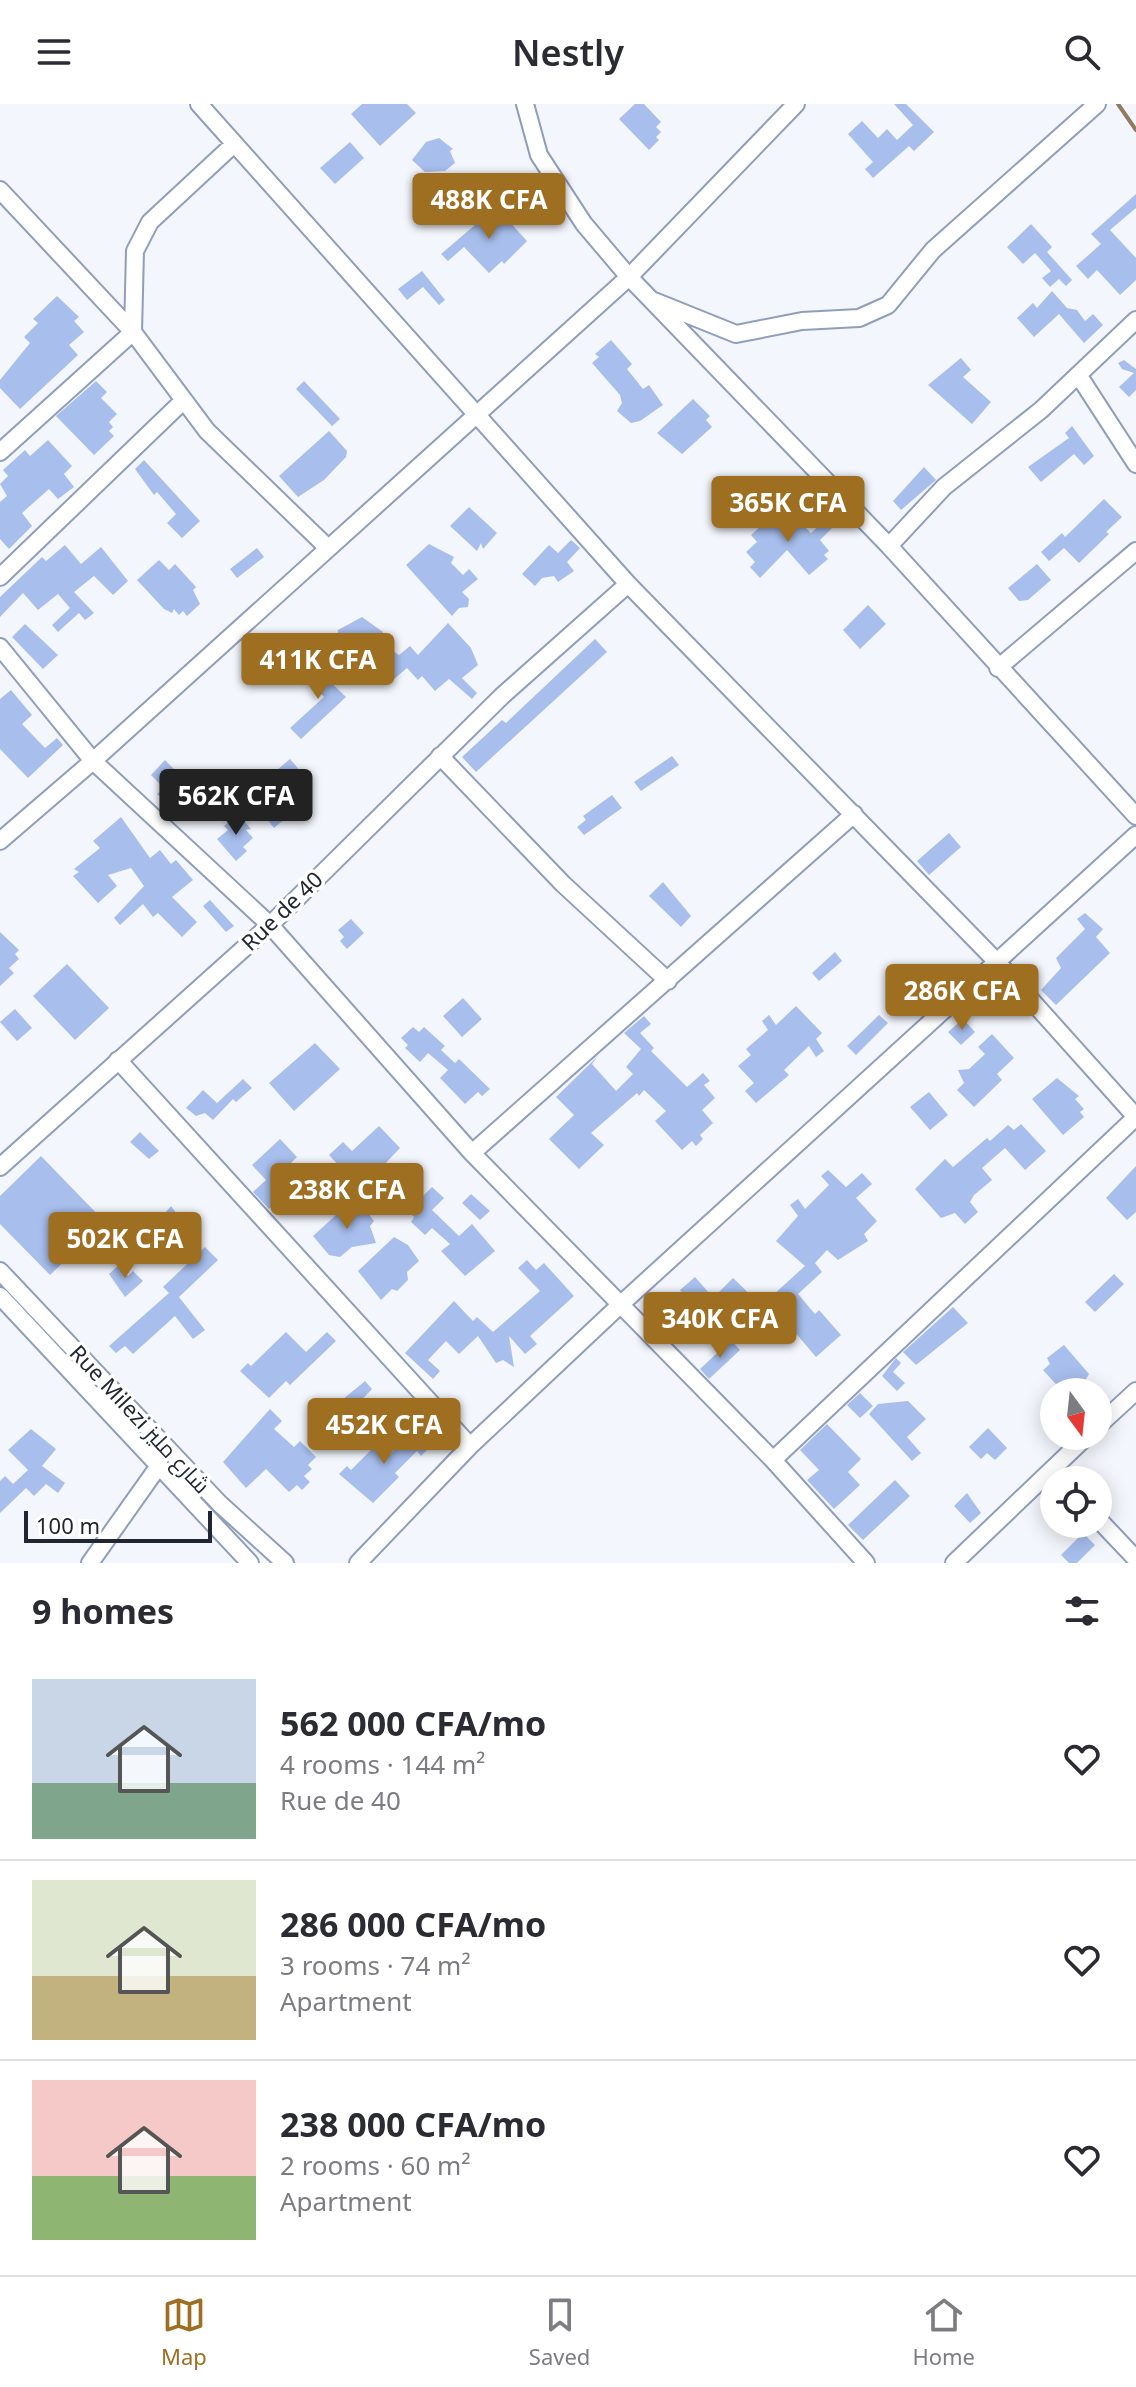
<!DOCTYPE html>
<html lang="en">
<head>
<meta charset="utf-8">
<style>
	body { margin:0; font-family:"Noto Sans",Cairo,sans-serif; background:#f2f2f3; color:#2b2b33; height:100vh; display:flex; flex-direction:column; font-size:30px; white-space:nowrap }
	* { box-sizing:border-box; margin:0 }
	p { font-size:26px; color:#7c7c81 }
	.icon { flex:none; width:44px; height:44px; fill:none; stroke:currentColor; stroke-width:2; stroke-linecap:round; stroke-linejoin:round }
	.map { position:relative; height:1459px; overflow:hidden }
	.drawer { display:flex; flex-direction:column; background:#fff; flex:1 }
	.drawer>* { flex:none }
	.needle { width:52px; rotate:165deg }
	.fabs { position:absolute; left:1040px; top:1274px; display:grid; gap:16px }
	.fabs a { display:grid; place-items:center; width:72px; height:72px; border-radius:50%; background:#fff; box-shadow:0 4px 20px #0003; font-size:40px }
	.scale { position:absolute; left:24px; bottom:20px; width:188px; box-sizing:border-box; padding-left:8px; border:4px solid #212732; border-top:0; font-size:22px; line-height:28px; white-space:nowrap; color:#212732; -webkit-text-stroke:6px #fff; paint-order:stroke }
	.price { position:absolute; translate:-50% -68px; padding:0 18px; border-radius:8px; background:#9e6e21; color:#fff; font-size:26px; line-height:52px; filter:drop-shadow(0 2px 4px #0008) }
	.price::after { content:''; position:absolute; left:50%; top:48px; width:24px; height:18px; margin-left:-12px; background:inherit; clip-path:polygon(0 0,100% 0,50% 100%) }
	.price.selected { background:#222; color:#fff }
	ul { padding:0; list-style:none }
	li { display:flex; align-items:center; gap:24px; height:200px; padding:0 32px }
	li+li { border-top:2px solid #e1e1e2 }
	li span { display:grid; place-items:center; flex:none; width:224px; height:160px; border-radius:0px; color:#555 }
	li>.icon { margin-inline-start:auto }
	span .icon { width:96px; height:96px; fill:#fffc; stroke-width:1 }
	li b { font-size:34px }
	h2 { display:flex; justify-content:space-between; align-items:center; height:96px; padding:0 32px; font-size:34px }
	header { display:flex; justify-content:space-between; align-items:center; height:104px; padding:0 32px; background:#fff; font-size:36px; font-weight:600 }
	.menu { display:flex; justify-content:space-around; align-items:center; height:112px; border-top:2px solid #e1e1e2; background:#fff; font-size:22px; color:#7c7c81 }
	.menu a { display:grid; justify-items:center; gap:4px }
	.menu .selected { color:#9e6e21 }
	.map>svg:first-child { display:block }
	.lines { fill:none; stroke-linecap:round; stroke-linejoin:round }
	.stream { stroke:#907b60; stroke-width:4 }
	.building { fill:#a8bfed }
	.minor-casing { stroke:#8f9ebb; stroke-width:20 }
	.minor { stroke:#fff; stroke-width:16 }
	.labels { text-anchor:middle; stroke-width:7; stroke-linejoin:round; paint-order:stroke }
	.street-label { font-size:22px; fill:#212732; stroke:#fff }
</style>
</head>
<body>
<header><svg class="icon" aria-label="menu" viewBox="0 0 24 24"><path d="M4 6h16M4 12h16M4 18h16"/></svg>Nestly<svg class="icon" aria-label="search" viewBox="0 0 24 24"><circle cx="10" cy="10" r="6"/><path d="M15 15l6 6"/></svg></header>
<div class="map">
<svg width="1136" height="1459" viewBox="0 0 1136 1459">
	<rect width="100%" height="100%" fill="#f3f6fc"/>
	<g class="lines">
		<!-- stream -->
		<path class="stream" d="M1118,0l18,26"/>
	</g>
	<!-- building -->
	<path class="building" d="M362,0h45l9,9 -36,33 -29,-32z
		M635,0h9l17,18 -5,5 5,5 -5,5 3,3 -10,10 -30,-31z
		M894,0h12l28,28 -20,19 -5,-5 -36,32 -8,-9 8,-7 -25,-28 14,-13 16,17 9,-9 10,11 16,-15z
		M439,34l14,11 -3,2 5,12 -10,8 -20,1 -13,-12 14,-18z
		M350,38l14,16 -29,26 -15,-16z
		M1136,90v14l-26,22 26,28v22l-16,15 -23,-25 -9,9 -12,-13 25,-22 -10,-10z
		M496,103l31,34 -23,23 -2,-3 -13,12 -25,-26 -16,14 -7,-7z
		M1031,120l21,23 -5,5 25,28 -6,6 -7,-7 -9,8 -8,-9 9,-7 -16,-18 -12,11 -16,-17z
		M422,167l23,29 -6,5 -16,-18 -16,13 -9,-11z
		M1052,187l15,17 10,2 8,11 8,-7 10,11 -19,18 -25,-29 -25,23 -17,-19 16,-15 4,5z
		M57,192l22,21 -5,4 10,11 -15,13 9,10 -58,54 -20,-21v-8l30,-37 -6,-6 14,-14 -5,-4z
		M611,236l21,24 -5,5 16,20 6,-4 14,20 -23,16 -9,2 -14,-12 5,-8 -2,-8 -28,-32 7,-6 -4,-3z
		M961,254l10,12 -8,7 28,25 -19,22 -44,-39z
		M1124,256l12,9v21l-7,7 -10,-10 15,-14 -12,-4 -4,-6z
		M96,277l11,11 -6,6 16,16 -8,8 4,5 -4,4 5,5 -20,19 -38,-39z
		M304,277l36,38 -8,7 -36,-37z
		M693,295l17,17 -4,4 6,7 -30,27 -25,-21z
		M1072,322l22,30 -10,9 -10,-11 -33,28 -13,-15 41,-29 -4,-5z
		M329,327l18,20 -1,6 -22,23 -26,17 -19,-21z
		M48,336l24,26 -8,8 10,13 -16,12 -9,-10 -27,24 10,13 -23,23 -9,-10v-37l7,-6 -7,-12 8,-8 -5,-6 22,-20 5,6z
		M144,356l56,61 -18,17 -15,-15 9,-9 -19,-22 -3,3 -19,-26z
		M924,363l12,13 -35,30 -8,-9z
		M1104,395l18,18 -16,15 3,2 -30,29 -15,-15 -15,13 -8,-9 21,-19 3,4z
		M469,403l28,26 -14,16 -2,-6 -4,8 -27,-25z
		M782,409l15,11 3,-2 11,11 16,-15 7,8 -14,14 9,11 -5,4 4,4 -19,16 -22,-25 -27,28 -10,-11 5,-5 -9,-10 11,-10 -6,-7 21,-19 3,3z
		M571,436l9,8 -13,14 7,9 -16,11 -4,-6 -12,2 -7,8 -13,-12 27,-29 9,8z
		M429,440l25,13 -3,6 12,12 6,-6 9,10 -16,13 7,7 -1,8 -9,1 -7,8 -46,-51z
		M65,441l16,19 20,-17 27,34 -15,14 -19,-19 -20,16 20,21 -9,7 -6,-7 -21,19 -6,-7 18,-17 -12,-14 -20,16 -15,-17 -23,24v-20l42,-40 4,4z
		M257,444l7,9 -27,21 -7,-9z
		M159,456l10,10 6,-6 21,23 -3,3 7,14 -13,12 -4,-5 -4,4 -5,-6 -2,4 -8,-4 -27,-29z
		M1037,460l14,16 -23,20 -9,1 -11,-13z
		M868,501l18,19 -26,25 -17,-19z
		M362,513l21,15v13l16,10 11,-9 8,9 30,-32 23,25 7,17 -16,13 15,15 -5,6 -23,-20 -14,12 -13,-15 -4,4 -11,-12 -20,17 -24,-25 -3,3 -23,-22 1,-11z
		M25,520l33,31 -15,14 -31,-32z
		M595,535l12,13 -131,120 -14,-15 40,-37 4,3z
		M311,559l35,34 -45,42 -11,-11 34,-31 -23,-24z
		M11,586l21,25 -10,9 23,24 12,-10 6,7 -35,33 -28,-29v-50z
		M672,652l7,9 -38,26 -7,-9z
		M290,655l18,21 -24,20 9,12 -19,16 -20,-25 24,-20 -7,-8z
		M165,656l17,17 9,-8 21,18 -32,27 -23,-20 7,-6 -13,-13z
		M612,691l10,13 -38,27 -7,-8 9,-7 -3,-4z
		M238,710l13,15 -5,1 7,8 -10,9 4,4 -11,10 -19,-22 11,-9 -4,-4z
		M121,713l29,41 10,-8 11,14 5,-4 17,20 -21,17 25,25 -15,15 -24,-24 -5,4 -10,-13 -23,21 -6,-7 30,-32 -13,-18 -23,7 9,11 -19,17 -25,-27 6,-4 -5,-3 26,-21 -7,-7z
		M949,729l12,14 -32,28 -12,-14z
		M663,778l28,34 -10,11 -32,-31z
		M210,796l24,26 -8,6 -23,-26z
		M1085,809l18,16 -7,8 14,16 -54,52 -15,-15 20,-22 -5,-10 29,-29 -8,-10z
		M351,815l13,14 -17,16 -7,-8 4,-4 -6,-7z
		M0,828l19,18 -4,4 4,5 -10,9 5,5 -14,13z
		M835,848l7,9 -23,20 -7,-8z
		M67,860l42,44 -34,32 -42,-44z
		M463,894l19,21 -20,18 -19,-21z
		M796,902l26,27 -6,6 8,12 -8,6 -7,-11 -25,24 5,5 -33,28 -11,-12 9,-8 -16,-17 13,-11 -5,-6 22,-19 -6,-9 7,-6 7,10z
		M15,905l17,19 -15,13 -17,-19z
		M879,911l9,8 -32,32 -9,-9z
		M644,912l7,8 -11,9 14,15 -3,3 36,36 16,-14 7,8 -6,4 11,13 -13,12 11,13 -13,12 3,4 -7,7 -4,-5 -10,9 -27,-29 11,-10 -22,-21 -5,6 -2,-3 -46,40 13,12 -25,24 -30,-30 25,-24 -18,-18 42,-41 -6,8 24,27 17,-17 -7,-7 15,-18 -17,-16z
		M963,915l12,13 -14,13 -13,-13z
		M413,923l6,5 5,-5 21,19 -4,4 14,13 4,-4 31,30 -8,7 -4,-4 -13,12 -25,-26 8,-8 -20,-17 -8,9 -15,-14 3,-3 -7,-7z
		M992,930l22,24 -17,16 5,6 -28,27 -17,-17 7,-7 -6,-13 11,-1 16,-15 -7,-7z
		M315,939l25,26 -46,42 -25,-28z
		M1057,974l22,18 -4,3 9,10 -4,3 4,5 -21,18 -31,-36z
		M243,975l9,9 -16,14 -3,-3 -20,21 -8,-7 -9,3 -10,-8 17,-18 14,13z
		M929,988l19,23 -18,15 -20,-23z
		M1021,1020l25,27 -21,19 -20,-22 -23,20 10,12 -18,15 -4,7 8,10 -13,12 -10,-11 -14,5 -26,-29 30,-30 8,8 34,-29 3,3 18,-16 6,5z
		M379,1022l21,22 -39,41 -32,-34 14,-13 9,9z
		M140,1028l19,19 -10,8 -19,-17z
		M280,1035l17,18 -12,12 11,11 -27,29 -16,-17 13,-12 -14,-15z
		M41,1052l64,66 -55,53 -50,-51v-28z
		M1136,1062v46l-9,8 -21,-22z
		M828,1066l18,17 16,-14 10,11 -16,14 21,23 -13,13 4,7 -30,19 -11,-10 -12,13 7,9 -24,22 17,20 4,-4 22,25 -25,22 -29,-34 -3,3 -22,-21 43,-39 -29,-25 22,-25 -8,-11 8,-6 7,10 24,-24 -8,-9z
		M432,1083l12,11 -12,12 27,26 13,-12 23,27 -30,25 -24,-25 9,-7 -18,-16 -7,7 -14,-13 3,-5 -6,-6z
		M471,1090l19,17 -10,9 -18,-17z
		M360,1099l14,18 -4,5 6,17 -24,4 -12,10 -11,-2 -16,-19 34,-31z
		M171,1102l20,27 -16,16 -22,-22z
		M394,1133l14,8 11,16 -12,11 1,8 -11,11 -5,-2 -11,11 -23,-29z
		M205,1143l13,13 -39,37 26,33 -12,9 -18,-23 -42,38 -8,-8 -9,7 -7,-7 60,-53 -6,-6z
		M527,1156l9,10 8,-7 30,33 -44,40 7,8 -12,10 -16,-18 5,31 -11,-7 -7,3 -18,-27 -19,18 -13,-13 -18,19 12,11 -7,8 -28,-26 49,-52 19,20 4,-4 16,15 47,-41 -22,-23z
		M119,1161l9,11 5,-5 10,10 -18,16 -16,-23z
		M1114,1170l10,10 -29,28 -10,-10z
		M695,1173l15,17 -15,14 -15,-18z
		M733,1174l33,32 -39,34 -8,-8 12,-11 -11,-11 -6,-17z
		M953,1203l15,16 -52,42 -13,-13z
		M286,1228l20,20 21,-20 9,9 -46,44 -4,-4 -17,17 -29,-27 8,-8 3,3z
		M731,1236l9,10 -31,29 -9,-10z
		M1064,1241l25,29 -10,18h-16l-20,-22 7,-6 -3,-6z
		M896,1254l5,5 -8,9 12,11 -8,8 -15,-15z
		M365,1277l7,8 -21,22 -9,-11z
		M860,1289l13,13 -13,12 -13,-13z
		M908,1297l18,18 -19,18 14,16 -9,8 -43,-47 9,-10z
		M270,1305l12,12 -8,8 20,18 6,-6 16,16 -8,8 4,4 -8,7 6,6 -8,8 -5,-5 -8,7 -23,-23 -20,19 -23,-26z
		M827,1320l34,35 -13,13 12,13 -26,24 -27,-29 12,-10 -19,-20z
		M414,1322l18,19 -11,11 -4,-5 -22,22 4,4 -26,26 -34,-29 8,-8 4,4 27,-27 12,12z
		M988,1324l19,20 -12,12 -8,-7 -6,6 -12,-12z
		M31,1325l25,20 -14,17 23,17 -7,10 -12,-9 -12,12 -8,-8 -26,25v-32l5,-5 8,8 15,-14 -20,-20z
		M895,1376l15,16 -47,44 -15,-15z
		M967,1389l14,20 -11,10 -16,-17z
		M1083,1429l12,12 -18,18h-8l-8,-8z"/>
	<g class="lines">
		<!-- minor casing -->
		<g class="minor-casing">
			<path id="minor" d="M199,0l429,480 369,378 139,155
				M525,0l14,51 45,69 45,53 260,269 247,270
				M0,86l133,142 74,99 121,117
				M654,197l82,33 66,-13 57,-3 29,-13 45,-55 164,-146
				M1079,272l57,88
				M0,348l133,-120 2,-81 15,-29 84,-78
				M889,442l55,-59 97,-77 95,-90
				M0,473l183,-176
				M0,543l93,114 177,164 202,228 301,307 93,103
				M998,564l138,-117
				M440,652l123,128 105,97
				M0,737l93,-80 536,-484 167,-173
				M118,956l352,386
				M472,1049l382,-339
				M0,1063l270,-242 232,-229 126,-112
				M0,1167l220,233 65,59
				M0,1192l250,267
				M1098,1322l38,-35
				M773,1356l363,-343
				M1098,1415l38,40
				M90,1459l68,-96
				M358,1459l112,-117 150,-141 516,-470
				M954,1459l133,-127"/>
		</g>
		<!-- minor -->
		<use href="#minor" class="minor"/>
	</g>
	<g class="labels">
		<!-- street labels -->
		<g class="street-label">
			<text transform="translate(282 807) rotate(-44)" y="8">Rue de 40</text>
			<text transform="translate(140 1315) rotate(47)" y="8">Rue Milezi شارع مليز</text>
		</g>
	</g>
</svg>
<div class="fabs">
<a><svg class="needle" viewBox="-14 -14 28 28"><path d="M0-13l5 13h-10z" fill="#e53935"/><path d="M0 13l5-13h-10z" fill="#7c7c81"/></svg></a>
<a><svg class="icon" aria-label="locate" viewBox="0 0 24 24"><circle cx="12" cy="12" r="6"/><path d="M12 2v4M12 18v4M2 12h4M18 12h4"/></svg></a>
</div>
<div class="scale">100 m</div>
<b class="price" style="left:489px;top:137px">488K CFA</b>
<b class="price" style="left:788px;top:440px">365K CFA</b>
<b class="price" style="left:318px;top:597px">411K CFA</b>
<b class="price selected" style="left:236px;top:733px">562K CFA</b>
<b class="price" style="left:962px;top:928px">286K CFA</b>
<b class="price" style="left:347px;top:1127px">238K CFA</b>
<b class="price" style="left:125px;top:1176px">502K CFA</b>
<b class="price" style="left:720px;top:1256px">340K CFA</b>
<b class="price" style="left:384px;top:1362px">452K CFA</b>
</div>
<section class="drawer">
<h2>9 homes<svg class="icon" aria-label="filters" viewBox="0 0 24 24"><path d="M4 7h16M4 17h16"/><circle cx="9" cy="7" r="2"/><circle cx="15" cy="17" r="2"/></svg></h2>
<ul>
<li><span style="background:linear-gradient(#c9d6e8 65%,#7fa58c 0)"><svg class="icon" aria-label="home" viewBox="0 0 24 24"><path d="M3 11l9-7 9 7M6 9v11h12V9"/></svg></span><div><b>562 000 CFA/mo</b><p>4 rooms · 144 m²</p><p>Rue de 40</p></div><svg class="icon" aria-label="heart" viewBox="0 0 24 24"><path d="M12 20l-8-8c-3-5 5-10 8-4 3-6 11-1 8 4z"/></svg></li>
<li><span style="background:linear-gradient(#dfe7d0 60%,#c2b280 0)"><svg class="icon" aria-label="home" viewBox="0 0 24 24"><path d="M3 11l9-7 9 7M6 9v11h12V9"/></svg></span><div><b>286 000 CFA/mo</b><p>3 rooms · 74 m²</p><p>Apartment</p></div><svg class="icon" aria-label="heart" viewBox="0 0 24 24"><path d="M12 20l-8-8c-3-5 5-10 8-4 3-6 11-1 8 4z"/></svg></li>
<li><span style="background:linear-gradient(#f6c9c9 60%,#8fb573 0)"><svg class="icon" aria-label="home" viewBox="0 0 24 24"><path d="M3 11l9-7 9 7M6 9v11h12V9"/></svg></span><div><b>238 000 CFA/mo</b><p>2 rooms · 60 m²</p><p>Apartment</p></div><svg class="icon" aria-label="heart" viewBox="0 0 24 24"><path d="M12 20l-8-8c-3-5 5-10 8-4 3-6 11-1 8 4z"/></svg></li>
</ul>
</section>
<nav class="menu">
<a class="selected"><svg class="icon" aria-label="map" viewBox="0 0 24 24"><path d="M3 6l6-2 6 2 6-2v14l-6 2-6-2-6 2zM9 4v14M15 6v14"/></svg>Map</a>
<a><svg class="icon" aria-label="saved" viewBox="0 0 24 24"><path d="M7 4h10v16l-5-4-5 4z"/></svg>Saved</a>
<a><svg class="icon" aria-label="home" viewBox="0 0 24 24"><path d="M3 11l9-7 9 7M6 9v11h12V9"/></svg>Home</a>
</nav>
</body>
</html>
